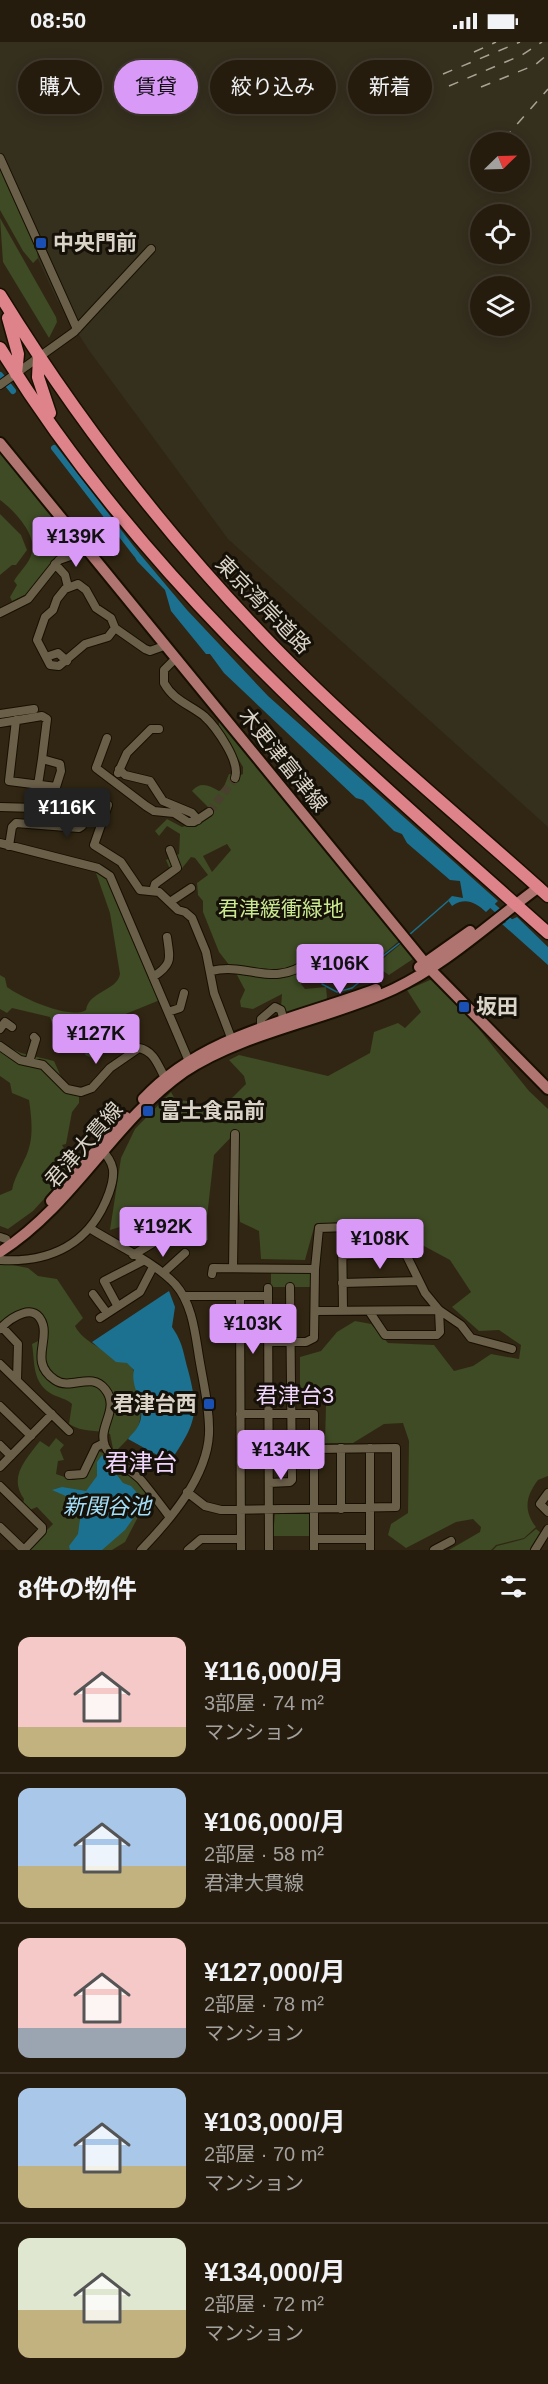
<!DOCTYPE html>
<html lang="ja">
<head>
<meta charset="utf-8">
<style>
	body { margin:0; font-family:Arial,"Noto Sans JP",sans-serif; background:#2d2517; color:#f1f3f6; height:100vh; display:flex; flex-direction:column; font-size:22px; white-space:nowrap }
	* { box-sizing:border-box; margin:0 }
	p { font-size:20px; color:#a3a19e }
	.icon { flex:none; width:33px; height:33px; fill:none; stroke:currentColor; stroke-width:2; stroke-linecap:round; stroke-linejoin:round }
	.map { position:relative; height:1508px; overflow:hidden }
	.drawer { display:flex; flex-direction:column; background:#251c0e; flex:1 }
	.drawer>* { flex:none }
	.top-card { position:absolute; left:18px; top:18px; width:513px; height:54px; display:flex; gap:12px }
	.needle { width:39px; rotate:67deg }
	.tools { position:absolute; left:470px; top:90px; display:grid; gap:12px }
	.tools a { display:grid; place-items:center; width:60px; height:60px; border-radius:50%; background:#251c0e; box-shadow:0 3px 15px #0003,0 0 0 2px #423a2e; font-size:30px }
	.price { position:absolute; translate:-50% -51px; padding:0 14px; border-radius:6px; background:#d99af7; color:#111; font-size:20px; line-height:39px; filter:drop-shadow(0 2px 3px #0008) }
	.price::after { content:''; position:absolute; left:50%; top:36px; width:18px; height:14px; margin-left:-9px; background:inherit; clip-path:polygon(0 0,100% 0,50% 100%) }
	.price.selected { background:#222; color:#fff }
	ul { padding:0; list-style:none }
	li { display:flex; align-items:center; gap:18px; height:150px; padding:0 18px }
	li+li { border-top:2px solid #423a2e }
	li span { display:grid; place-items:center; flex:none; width:168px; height:120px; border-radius:12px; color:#555 }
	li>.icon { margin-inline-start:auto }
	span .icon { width:72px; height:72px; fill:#fffc; stroke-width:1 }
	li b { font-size:26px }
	h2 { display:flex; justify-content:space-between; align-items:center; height:72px; padding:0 18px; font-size:26px }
	.chip { padding:0 21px; border-radius:27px; background:#251c0e; box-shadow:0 3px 15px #0003,0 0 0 2px #423a2e; font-size:21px; line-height:54px }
	.chip.selected { background:#d99af7; color:#111 }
	.status { display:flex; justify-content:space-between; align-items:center; height:42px; padding:0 30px; background:#251c0e; direction:ltr }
	.status svg { height:16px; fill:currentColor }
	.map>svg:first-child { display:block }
	.industrial { fill:#352f1e; fill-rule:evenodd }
	.green { fill:#3e4b24; fill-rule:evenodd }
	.water { fill:#1c7190 }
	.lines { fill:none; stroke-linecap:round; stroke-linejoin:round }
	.stream { stroke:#1c7190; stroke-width:1.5 }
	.canal { stroke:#1c7190; stroke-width:6 }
	.minor-tunnel { stroke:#4a402e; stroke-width:8; stroke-dasharray:8 4; stroke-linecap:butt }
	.minor-casing { stroke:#180f00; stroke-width:10 }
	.major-casing { stroke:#180f00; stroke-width:14 }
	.highway-casing { stroke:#180f00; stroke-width:15 }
	.minor { stroke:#6a5f49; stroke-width:8 }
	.major { stroke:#b07571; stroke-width:10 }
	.highway { stroke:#df838b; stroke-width:12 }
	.rail { stroke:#aaa395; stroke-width:1.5; stroke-dasharray:10 10; stroke-linecap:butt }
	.transit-dot { fill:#1a4fb4; stroke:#151008; stroke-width:2 }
	.labels { text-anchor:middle; stroke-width:6; stroke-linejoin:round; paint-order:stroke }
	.poi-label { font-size:21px; font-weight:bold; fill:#dad4c8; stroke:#151008; text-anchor:start }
	.street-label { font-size:21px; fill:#dad4c8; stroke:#151008 }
	.park-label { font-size:21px; fill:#cae98f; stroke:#151008 }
	.neighbourhood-label { font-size:22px; fill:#f0d6fd; stroke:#151008 }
	.water-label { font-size:22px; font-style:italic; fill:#a1def9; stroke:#151008 }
	.quarter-label { font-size:24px; fill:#f0d6fd; stroke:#151008 }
</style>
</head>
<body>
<div class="status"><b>08:50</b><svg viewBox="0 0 49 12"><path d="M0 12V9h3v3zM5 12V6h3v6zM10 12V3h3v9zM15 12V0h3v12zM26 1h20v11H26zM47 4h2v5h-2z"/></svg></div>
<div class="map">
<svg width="548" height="1508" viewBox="0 0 548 1508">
	<rect width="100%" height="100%" fill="#312613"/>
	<!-- industrial -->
	<path class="industrial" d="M0,0h548v785l-320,-288 -140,-190 -31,-49 -57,-122zM480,100h39v40h-39zM480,172h39v40h-39zM480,244h39v40h-39z"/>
	<!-- green -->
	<path class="green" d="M0,127l37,83 1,6 -5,5 -10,-12 -23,-41z
		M0,176l56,99 1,5 -8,16 -46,-76z
		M0,405l76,96 -5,7 -11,5 -29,37 -19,9 -2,-4 7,-12 -3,-4c5,-9 16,-18 18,-29 5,-17 -18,-42 -32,-52z
		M0,472l21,21 6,15 -11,15h-4l-12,10z
		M219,676l181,222 -35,30 -9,-7 -14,10 -39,6 -2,5 4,5 21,-2 1,11 -3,4 -39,12 -4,-7 1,-13 -29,15 -12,-2 -1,-6 5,-11 -8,-15 -18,-23 -16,-40v-11l-5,-6 -1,-12 11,-8 -13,-17 -4,-1 -12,15 -10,-5 -3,-7 13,-6 1,-20 -13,-8 -8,10 -4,-5 12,-12 15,8 22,-7 5,-4v-8l-17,-17c8,-10 17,-6 27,0l4,-2 6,-15 9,2 5,-2v-7l-24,-41zM227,802l4,6 -19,22 -9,-16z
		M101,829l6,6 53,123 -37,15 -3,7 8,9 -7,4 2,7 -6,3 -4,-3 -18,17 -10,-4 5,-20 -36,-6 -4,-12 -38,-9 -5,5 -7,-4v-34l5,3 2,9c15,11 63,33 79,23 3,-19 31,-19 34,-36l-10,-61 -14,-40z
		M403,900l10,17 -24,16 -12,-8 1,-4z
		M437,935l92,114 19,18v367l-10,4c-12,16 -15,30 -2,47l-12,11 -28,7 -5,5h-42l31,-18 1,-5 -8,-8 -17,3 -50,26 -18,-13 3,-11 17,-11 1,-72 -6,-18 -19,1 -31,19h-28l1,-38 -26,-15v-33l21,-6 16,-19 18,-11 16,3 17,19 46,2 20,26 19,-5 18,-12 28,5 2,-14 -22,-15 -20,1 -27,-24 19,-15 -21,-32 -39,-21 -17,-20 -79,5 -10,36 -44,-1 -2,-28 -19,-9 -5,-89 -21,22 -7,62 1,23 -13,1 -10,-24 -16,-5 -59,18 11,-72 14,-29 36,-37 5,9c13,-2 21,3 30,12l20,-13h4l16,-16 -2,-8 -15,-16 10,-5 89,21 42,-23 4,-21 24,-9 7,5 16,-16 -14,-22z
		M0,1001l21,10 33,8 8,18 17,17v7l-7,9 -6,32 -4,1 13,20 -42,46 -25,18 -8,-3v-31l12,-5c3,-17 15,-30 18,-46 3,-14 1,-31 -1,-44l-17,-7 -2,-10 -10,-7z
		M3,1221l25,5 10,8 19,3 26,39 -8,8c10,19 35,25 53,37 12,9 18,55 8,67 -6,7 -12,13 -19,20l-4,-1 -3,-15c-15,-5 -27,-1 -41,-10l3,-20c-6,-6 -14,-6 -22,-11 -18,-12 -15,-30 -18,-49l10,-5 -4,-18c-15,-12 -24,-11 -38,2v-59z
		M271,1229l40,1v15h-40z
		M56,1396l8,7 -4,5 4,10 -6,1 -2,13 17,6 12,-3 13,-26c24,8 43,32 57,53l-17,13 -13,25 -13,8h-85l26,-26 -16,-17 -7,3 -7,-7 1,-4c-16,-22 2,-40 16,-58l9,6z
		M275,1471l35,1 1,22h-38z
		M536,1487l5,4 -9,17h-39l4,-4 27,-7z"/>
	<!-- water -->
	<path class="water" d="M134,505l53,63 81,86 230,205 -12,11c-11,-10 -21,-15 -34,-6l-4,-6 4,-4 11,2 -3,-17 -10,-1 -43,-37 -5,-9 -8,-3 -31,-31 -7,-2 -132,-125 -14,-19h-4l-35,-43 -6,-21 -28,-29 -6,-11z
		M517,875l31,30v18l-46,-41z
		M169,1249l6,16 -3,20c11,16 11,25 16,43 12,45 7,54 -18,92l-42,-23c2,-4 7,-7 9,-11 13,-20 -8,-39 -3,-58l-7,-7 -11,-1 -24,-20z
		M102,1413l21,28 8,3 10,11 -1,9 -7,3 2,7 -10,14 -23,20h-32l-1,-4 9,-12 3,-22 -6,-12 -23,-10 10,-3 24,4 11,-15v-14z"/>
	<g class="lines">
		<!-- stream -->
		<path class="stream" d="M98,489l6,-5 3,-10
			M87,498l4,-4
			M409,893l39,-34
			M322,942l15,8 15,-4 16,-13 10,-15 23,-18"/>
		<!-- canal -->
		<path class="canal" d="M0,333l13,16
			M54,406l82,106
			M488,860l26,23"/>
		<!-- minor-tunnel -->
		<path class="minor-tunnel" d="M209,770l26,-34"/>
		<!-- minor casing -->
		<g class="minor-casing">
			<path id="minor" d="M0,116l77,171
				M0,343l74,-53 77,-83
				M55,522l10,11 3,12
				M0,571l28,-14 31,-39 26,-9
				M115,586l-7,9 -23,7 -26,22 -9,-1 -13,-25 8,-23 8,-7 4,-11 8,-10 13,-5 8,6 10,18 15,10 4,10 30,21 5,2 14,-5
				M46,615l12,-4 9,8
				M175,617l-11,11v13c10,18 25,21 40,33 12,11 37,46 31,62
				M0,672l34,-5
				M0,681l42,-7 5,3 -5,40 18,5 1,7 -5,16 -47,-6 7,-61
				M107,696l-11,30 50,38 8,5 20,2 14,9h6l15,-10
				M119,727l6,6 25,6 13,20 29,12 6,7
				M118,731l9,-20 24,-24h8
				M38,743l4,-26
				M0,765l36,1
				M0,801l98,25 12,8 81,190
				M9,804l3,-19 4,-4 63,5 3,-2 2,-21h24l-14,40 27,17 19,28 19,2 19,18 7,2 7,6 14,34 8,41 18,47
				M153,849l2,-7 22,-16 -7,-18
				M170,860l21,-14
				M211,929c38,-9 61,18 99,-10
				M153,935c20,-13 17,-18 14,-40
				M168,970l12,-4 4,-15
				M0,987l5,-7 7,5
				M261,987v-10l14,-12 6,3 3,11
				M0,1004l20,14 23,5 24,24 14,3 11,-4 18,-20 29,-20c15,3 19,17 26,30
				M29,1020l7,-23 -2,-2
				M342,1185l1,83
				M91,1187c27,17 62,32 84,55 17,19 20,48 24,73 4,25 11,52 10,77 -2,43 -39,86 -68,116
				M0,1195l6,2
				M133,1213l40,-24
				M342,1213l63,-2
				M0,1218c52,3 91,-17 109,-67 7,-20 6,-30 -9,-45
				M233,1226l2,-134
				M163,1231l22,-20
				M212,1232l1,-6 102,1
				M342,1241l77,-2
				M268,1246l1,262
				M93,1252l14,19
				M184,1254h84
				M240,1254l1,254
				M117,1263l-13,-24 39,-20
				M315,1269l124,-1
				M369,1269l16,24h52l3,-3 -1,-22
				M100,1276l40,-26 13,-25
				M2,1285l16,17 -1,36
				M0,1287c10,-11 36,-29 43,-4 5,18 -13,38 12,55 16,11 36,-9 50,9 16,20 -8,37 0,57 6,14 25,23 36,34 10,12 19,24 28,36
				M268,1300h38l8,-4 1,-69 4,-41 60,-2 16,6 30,61 14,17 22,15 10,13 41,11
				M0,1322l69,67
				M0,1364l31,30
				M240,1372h74v136
				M0,1403l11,11
				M341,1406v61
				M0,1425l52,-53
				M69,1433l14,-1 13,-27 8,-4
				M269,1441l21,-1 2,-2 -2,-193
				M0,1444l42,41v4l-18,19
				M187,1450l18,14 16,4 175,-3v-59l-82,1
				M548,1451l-8,11 8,8
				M0,1485l24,23
				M314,1497h56
				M188,1508l13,-11h40
				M370,1508v-102
				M434,1508l17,-9
				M535,1508l13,-21"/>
		</g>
		<!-- major casing -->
		<g class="major-casing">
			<path id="major" d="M0,401l429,525 119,121
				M419,925l51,-36
				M143,1057c60,-65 154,-80 233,-110
				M51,1159l75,-84
				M0,1210c74,-47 113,-130 184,-180 57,-39 146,-53 210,-83 53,-25 98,-68 145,-102"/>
		</g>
		<!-- highway casing -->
		<g class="highway-casing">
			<path id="highway" d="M0,253c79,128 171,246 276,354 85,87 181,165 272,247
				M8,276l10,36 -2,20
				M0,306c144,234 345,404 548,585
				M39,316l-1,19 12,36"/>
		</g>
		<!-- minor -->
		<use href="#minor" class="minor"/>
		<!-- major -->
		<use href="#major" class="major"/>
		<!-- highway -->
		<use href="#highway" class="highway"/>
		<!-- rail -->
		<path class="rail" d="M474,10l22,-10
			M443,32l77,-32
			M449,44l73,-31 20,-13
			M481,45l54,-22 13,-11
			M504,97l44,-50"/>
	</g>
	<!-- markers -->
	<g class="transit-dot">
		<rect x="35" y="195" width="12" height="12" rx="3"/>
		<rect x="458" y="959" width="12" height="12" rx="3"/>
		<rect x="142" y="1063" width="12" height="12" rx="3"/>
		<rect x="203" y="1356" width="12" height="12" rx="3"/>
	</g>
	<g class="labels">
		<!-- poi labels -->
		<g class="poi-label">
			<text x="53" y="208">中央門前</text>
			<text x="476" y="972">坂田</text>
			<text x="160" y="1076">富士食品前</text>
			<text x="197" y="1369" text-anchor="end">君津台西</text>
		</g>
		<!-- street labels -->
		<g class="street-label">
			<text transform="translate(263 563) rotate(46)" y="7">東京湾岸道路</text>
			<text transform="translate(283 718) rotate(51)" y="7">木更津富津線</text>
			<text transform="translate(84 1103) rotate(-49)" y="7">君津大貫線</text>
		</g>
		<!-- park labels -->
		<g class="park-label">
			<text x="281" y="874">君津緩衝緑地</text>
		</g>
		<!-- neighbourhood labels -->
		<g class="neighbourhood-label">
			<text x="295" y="1361">君津台3</text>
		</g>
		<!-- water labels -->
		<g class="water-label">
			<text x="107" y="1472">新関谷池</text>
		</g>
		<!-- quarter labels -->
		<g class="quarter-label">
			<text x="141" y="1429">君津台</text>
		</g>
	</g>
</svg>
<div class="tools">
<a><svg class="needle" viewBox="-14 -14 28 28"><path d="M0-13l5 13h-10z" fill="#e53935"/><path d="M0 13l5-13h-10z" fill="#a3a19e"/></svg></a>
<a><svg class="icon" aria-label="locate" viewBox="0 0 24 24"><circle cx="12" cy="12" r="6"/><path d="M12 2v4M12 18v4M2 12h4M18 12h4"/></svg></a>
<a><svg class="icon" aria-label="layers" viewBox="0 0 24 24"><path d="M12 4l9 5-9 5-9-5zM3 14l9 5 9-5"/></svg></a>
</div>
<b class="price" style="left:76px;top:526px">¥139K</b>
<b class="price selected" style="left:67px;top:797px">¥116K</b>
<b class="price" style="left:340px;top:953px">¥106K</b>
<b class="price" style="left:96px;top:1023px">¥127K</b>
<b class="price" style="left:163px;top:1216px">¥192K</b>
<b class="price" style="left:380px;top:1228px">¥108K</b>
<b class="price" style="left:253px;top:1313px">¥103K</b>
<b class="price" style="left:281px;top:1439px">¥134K</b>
<div class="top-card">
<a class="chip">購入</a>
<a class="chip selected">賃貸</a>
<a class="chip">絞り込み</a>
<a class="chip">新着</a>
</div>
</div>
<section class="drawer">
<h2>8件の物件<svg class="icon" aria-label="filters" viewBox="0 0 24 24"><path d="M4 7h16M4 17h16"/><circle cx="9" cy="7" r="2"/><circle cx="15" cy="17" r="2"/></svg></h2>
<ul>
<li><span style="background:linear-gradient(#f6c9c9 75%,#c2b280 0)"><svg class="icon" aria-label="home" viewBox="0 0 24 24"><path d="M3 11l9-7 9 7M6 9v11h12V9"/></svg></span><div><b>¥116,000/月</b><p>3部屋 · 74 m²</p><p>マンション</p></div></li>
<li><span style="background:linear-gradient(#a9c7e8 65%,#c2b280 0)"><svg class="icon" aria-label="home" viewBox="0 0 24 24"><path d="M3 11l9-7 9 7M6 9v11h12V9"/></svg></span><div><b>¥106,000/月</b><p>2部屋 · 58 m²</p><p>君津大貫線</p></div></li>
<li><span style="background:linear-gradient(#f6c9c9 75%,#9aa5b1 0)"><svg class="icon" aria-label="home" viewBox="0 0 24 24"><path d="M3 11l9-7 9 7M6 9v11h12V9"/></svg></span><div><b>¥127,000/月</b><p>2部屋 · 78 m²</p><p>マンション</p></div></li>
<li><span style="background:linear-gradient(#a9c7e8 65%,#c2b280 0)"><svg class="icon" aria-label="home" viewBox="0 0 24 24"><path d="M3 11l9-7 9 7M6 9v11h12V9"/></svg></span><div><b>¥103,000/月</b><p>2部屋 · 70 m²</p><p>マンション</p></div></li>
<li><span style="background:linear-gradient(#dfe7d0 60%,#c2b280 0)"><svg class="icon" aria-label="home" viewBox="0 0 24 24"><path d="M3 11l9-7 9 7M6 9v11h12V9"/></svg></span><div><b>¥134,000/月</b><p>2部屋 · 72 m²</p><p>マンション</p></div></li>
</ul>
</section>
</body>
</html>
